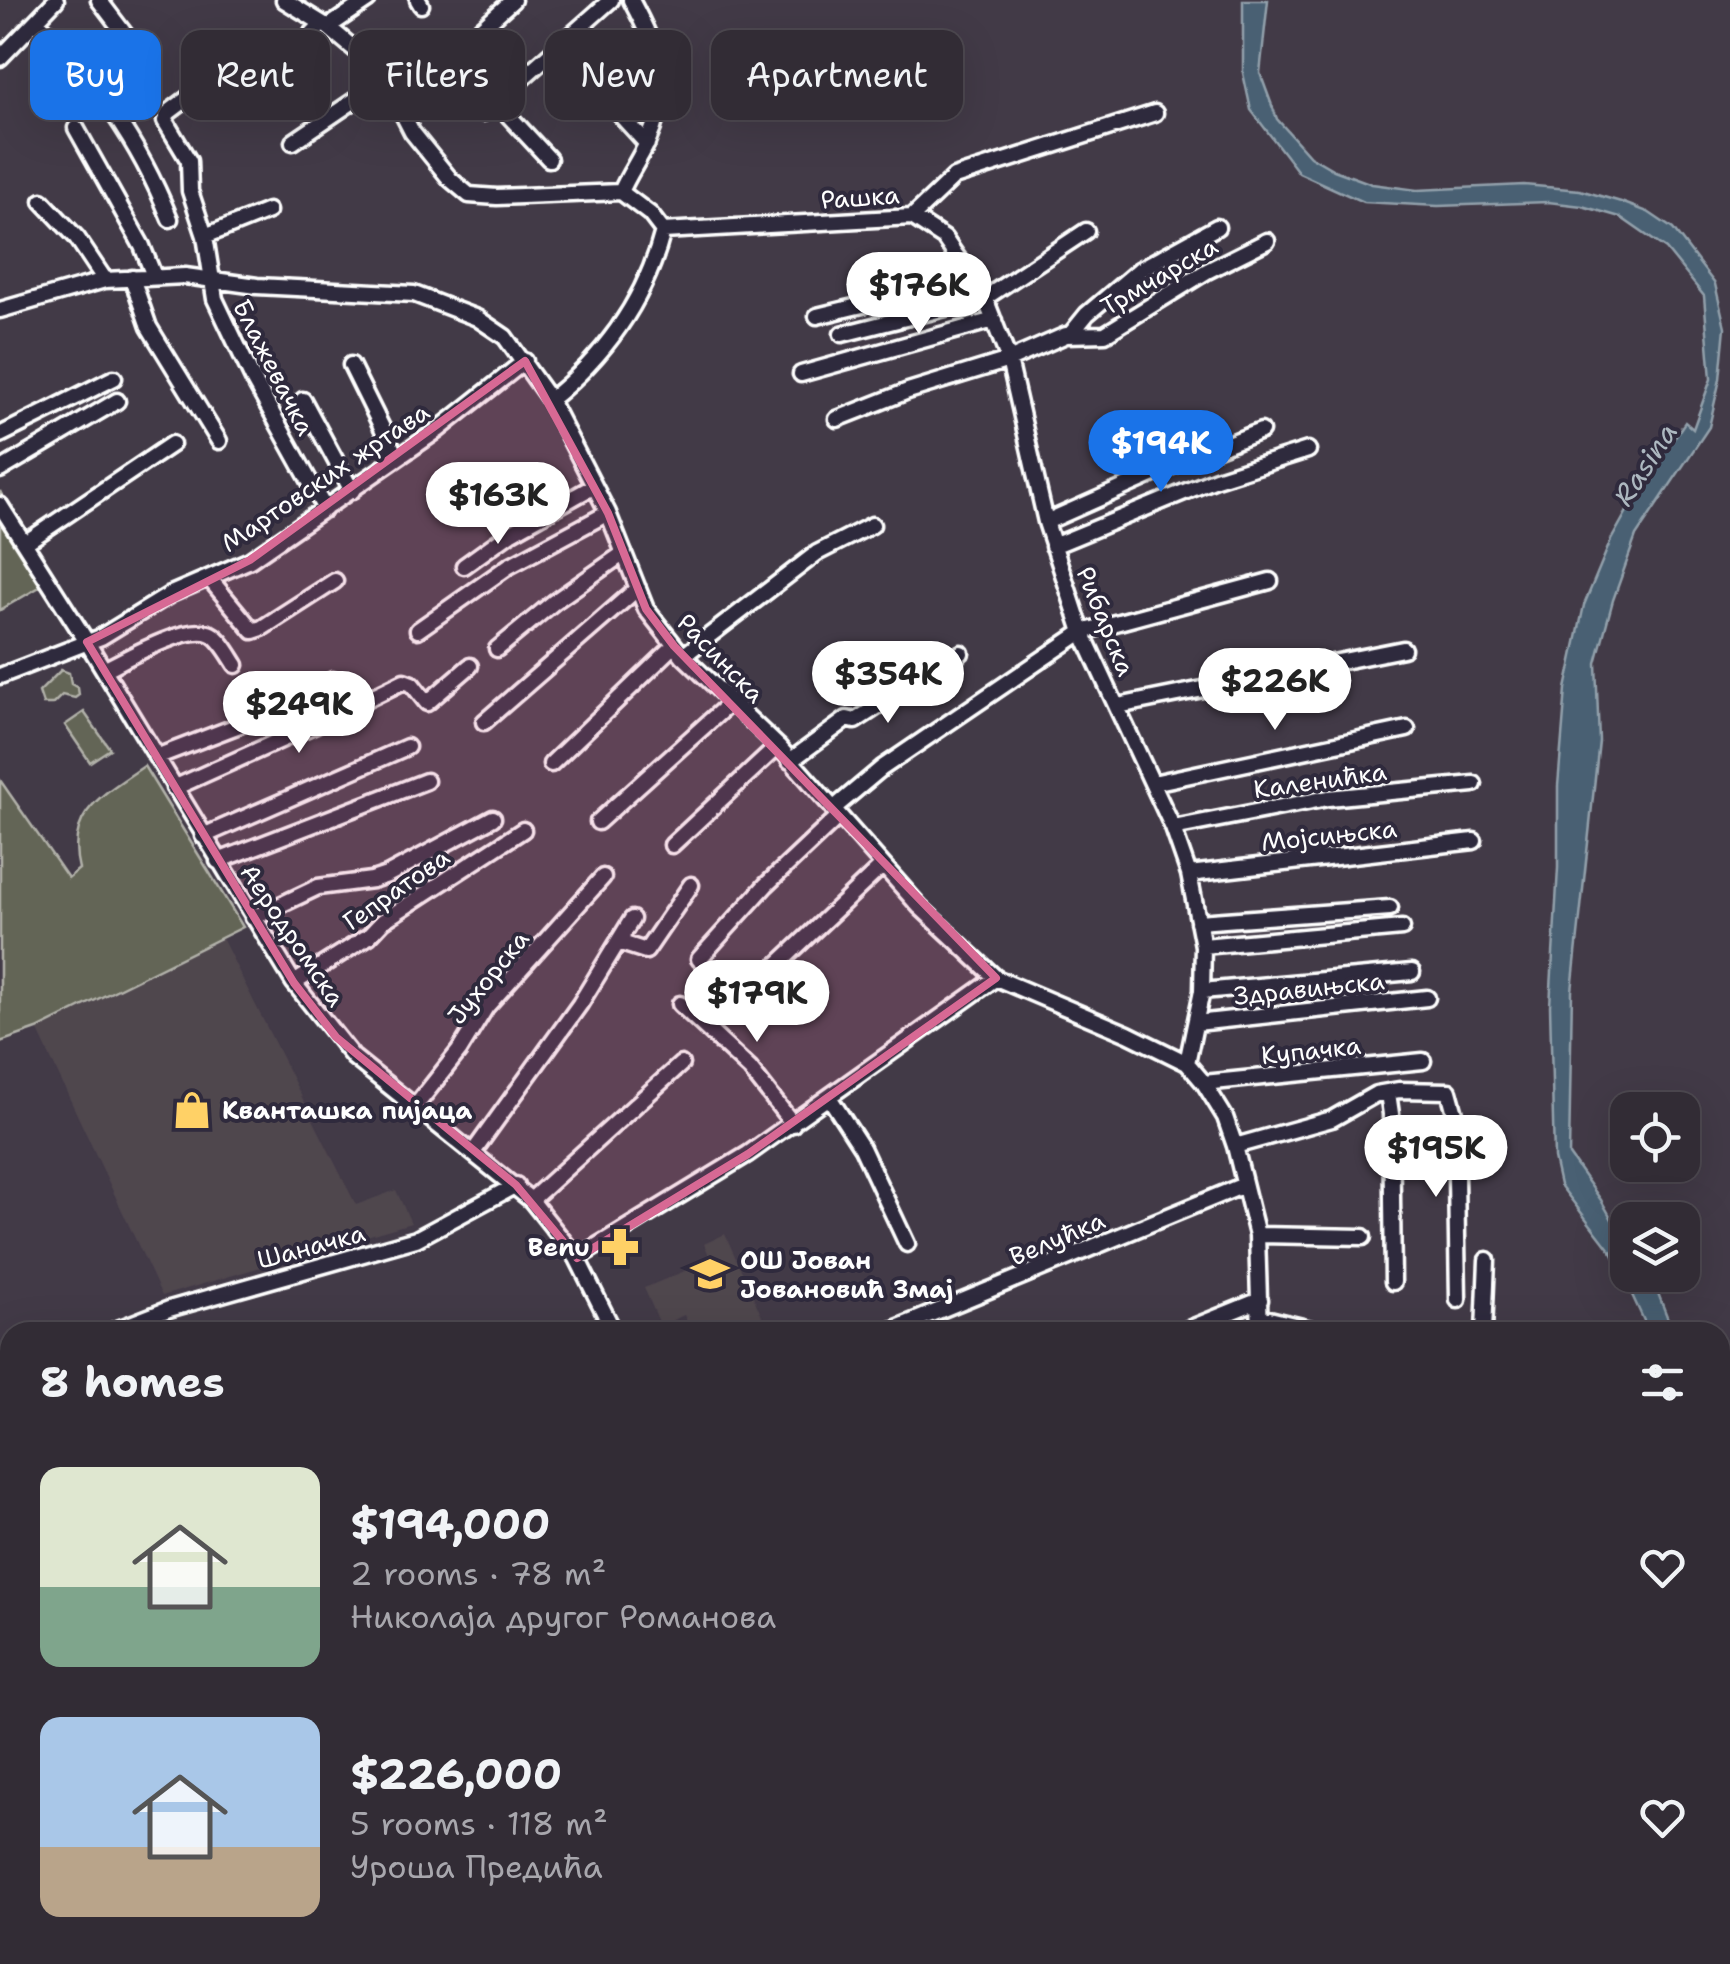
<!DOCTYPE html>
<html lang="en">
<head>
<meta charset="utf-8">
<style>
	body { margin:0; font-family:"Shantell Sans",sans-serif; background:#3a343d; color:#f1f3f6; height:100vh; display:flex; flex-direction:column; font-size:38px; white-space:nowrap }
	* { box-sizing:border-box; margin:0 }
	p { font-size:32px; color:#a8a7ad }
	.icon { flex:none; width:55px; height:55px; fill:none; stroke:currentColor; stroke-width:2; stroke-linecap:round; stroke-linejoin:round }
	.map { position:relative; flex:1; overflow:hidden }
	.details { position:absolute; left:0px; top:1322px; width:1730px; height:642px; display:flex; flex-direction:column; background:#322c35; border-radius:30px 30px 0 0; box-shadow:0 10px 40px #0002,0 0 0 2px #4d4850 }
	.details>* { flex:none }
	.guide { position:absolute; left:30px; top:30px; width:1000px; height:90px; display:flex; gap:20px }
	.tools { position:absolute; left:1610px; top:1092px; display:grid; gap:20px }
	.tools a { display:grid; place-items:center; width:90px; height:90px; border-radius:20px; background:#322c35; box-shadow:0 10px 40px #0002,0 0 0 2px #4d4850; font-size:50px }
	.price { position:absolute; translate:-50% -85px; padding:0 22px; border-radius:35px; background:#fff; color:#222; font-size:32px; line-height:65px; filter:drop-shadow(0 2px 5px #0008) }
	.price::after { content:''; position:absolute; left:50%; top:60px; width:30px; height:22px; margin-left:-15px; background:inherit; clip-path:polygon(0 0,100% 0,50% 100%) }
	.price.current { background:#1a73e8; color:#fff }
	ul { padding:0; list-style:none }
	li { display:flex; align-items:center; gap:30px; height:250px; padding:0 40px }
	li span { display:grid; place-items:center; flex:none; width:280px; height:200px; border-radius:20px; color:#555 }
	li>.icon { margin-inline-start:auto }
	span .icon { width:120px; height:120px; fill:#fffc; stroke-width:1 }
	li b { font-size:42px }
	h2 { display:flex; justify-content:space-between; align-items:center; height:120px; padding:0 40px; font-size:42px }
	.pill { padding:0 35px; border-radius:20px; background:#322c35; box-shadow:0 10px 40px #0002,0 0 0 2px #4d4850; font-size:35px; line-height:90px }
	.pill.current { background:#1a73e8; color:#fff }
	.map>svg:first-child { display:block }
	.built { fill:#4f464e }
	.green { fill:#646556; stroke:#b2b2aa; stroke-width:2.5 }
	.water { fill:#496173; stroke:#92a0ab; stroke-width:2.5 }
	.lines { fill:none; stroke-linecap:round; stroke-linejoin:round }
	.minor-casing { stroke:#fff; stroke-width:21 }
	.minor { stroke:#2f2a3d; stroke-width:14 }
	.marked { fill:#d76994; fill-opacity:0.2; stroke:#d76994; stroke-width:8; stroke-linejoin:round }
	.labels { text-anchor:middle; stroke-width:8; stroke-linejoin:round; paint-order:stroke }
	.street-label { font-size:25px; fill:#fff; stroke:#2f2a3d }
	.poi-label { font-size:25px; font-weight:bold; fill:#fff; stroke:#2f2a3d; text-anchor:start }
	.water-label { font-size:28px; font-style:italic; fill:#adb8c0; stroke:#2f2a3d }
</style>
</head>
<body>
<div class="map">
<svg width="1730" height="1964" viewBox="0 0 1730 1964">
	<rect width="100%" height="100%" fill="#423a47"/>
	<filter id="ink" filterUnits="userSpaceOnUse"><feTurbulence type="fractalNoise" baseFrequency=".01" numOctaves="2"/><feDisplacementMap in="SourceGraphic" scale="20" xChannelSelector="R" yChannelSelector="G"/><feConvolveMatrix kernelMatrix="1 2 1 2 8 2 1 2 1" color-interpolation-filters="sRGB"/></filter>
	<g filter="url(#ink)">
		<!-- built -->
		<path class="built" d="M222,938l134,267 40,-15 15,33 -249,73 -125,-267z
			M725,1234l44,98h-77l-8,-17 -23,11 -17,-38 67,-28 -7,-16z
			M10,1388v385l-10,7v-388z"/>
		<!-- green -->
		<path class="green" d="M0,491l25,52 30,35 -55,32z
			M61,670l8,3 2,11 7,4 1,7 -4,3 -13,-3 -9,9h-10l-4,-12z
			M84,712l26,37 -20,13 -25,-37z
			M144,766l99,161 -206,102 -37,13v-262l68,98 11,-9c-14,-57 25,-75 65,-103z"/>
		<!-- water -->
		<path class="water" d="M1243,0h25l-8,73 17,46 33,37 24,14 38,14 45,6 107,-5 56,5 41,12 27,10 25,17 42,55 10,43 -5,52 -11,48 -73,109 -23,64 -17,63 3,78 -27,250 -3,164 32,45 26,46 1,29h23l22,57h-27v-7l-33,-71 -53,-69 -6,-27 -4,-152 8,-138v-82l8,-97 18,-84 27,-65 30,-54 44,-64 8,7 18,-50 -7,-83 -38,-47 -46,-32 -38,-11 -34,-4 -110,4 -75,-4 -64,-29 -48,-63 -8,-37z"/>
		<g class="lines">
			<!-- minor casing -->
			<g class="minor-casing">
				<path id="minor" d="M99,0l38,50
					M284,0l44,27 42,35 22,31 20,39 38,47 19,16 28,2 124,-5
					M418,0l3,5
					M38,22c60,66 98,113 132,197
					M328,27l40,-27
					M558,47l89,97
					M0,58l56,-58
					M262,76l33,-25 27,-27
					M204,86l-36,27 -3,8 24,40 1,30 15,45 10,63 38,80 72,130
					M398,103l115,-103
					M497,103l52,56
					M483,113l128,-113
					M76,128l66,118 12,30
					M293,142l90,-61
					M621,192c7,-17 18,-32 26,-49 26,-57 11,-92 -16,-143
					M42,201l35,37 28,42
					M912,217l32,21 41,60 24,62 37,162 36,110 91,196 16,46 14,72 -1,45 -15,72
					M663,231l249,-14 42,-40 201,-64
					M205,236l63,-25
					M132,278l17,49 70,114
					M0,310l105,-30 80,-4 72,10 157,8 63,24 28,19 45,63 58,113 38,96 37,47 95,90 142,161 76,71 132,56 59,29 17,20 21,34 10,29 22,89 3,97
					M817,316l156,-38
					M842,334l143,-36 101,-67
					M1070,335l17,-21 52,-44 78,-43
					M351,365l46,93
					M801,374l193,-54
					M303,400l49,91
					M550,400c56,-45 95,-99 113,-169l-13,-17 -29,-22
					M837,419l71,-28 101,-31 57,-25 39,-1 102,-63 60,-30
					M0,435l114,-57
					M0,470l117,-69
					M0,505l87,137 207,341 59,74 178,143 46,58 37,74
					M1046,522l133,-59 82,-32
					M25,543l147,-99
					M1053,546l163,-67 92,-29
					M464,566l46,-33 84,-47
					M209,578l44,53 9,-3 73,-47
					M418,630l91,-64 99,-53
					M497,649l57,-47 70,-49
					M683,656l134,-103 55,-28
					M104,670c21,-11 84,-47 107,-36 10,5 19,22 25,31
					M0,676l101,-39 70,-43 79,-34 188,-130 87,-69
					M1118,706l285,-57
					M484,722l154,-134
					M156,757l123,-47 54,-30
					M790,761l57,-42 8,2 106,-68
					M551,764l123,-118
					M1153,783l254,-54
					M174,788l140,-63 90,-44 8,3 15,19 43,-37
					M833,809l49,-41 200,-136 188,-51
					M598,822l133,-120
					M1173,828l155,-30 146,-14
					M203,836l204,-89
					M672,845l106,-99
					M218,861l208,-80
					M1189,874l285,-33
					M253,918l65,-31 54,-7 15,-5 106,-57
					M1198,922l192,-14
					M618,942l28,9 45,-66
					M1203,946l199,-18
					M699,959l67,-74 73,-69
					M294,983l75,-47 14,-15 140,-91
					M1202,991l210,-19
					M738,1002l143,-135
					M680,1004l70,65 43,55
					M1196,1023l231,-25
					M1204,1083l219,-22
					M1388,1093l3,21 2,168
					M829,1097l33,51 45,96
					M414,1108l45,-57 27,-44 117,-130
					M1235,1146l97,-27 44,-25 23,-4 50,1 6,22 3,187
					M474,1151l106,-147 52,-85
					M531,1200l150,-136
					M1257,1235l106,2
					M577,1258l171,-104 248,-176
					M1261,1317l62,15
					M110,1332l59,-23 247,-70 100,-54
					M887,1332l357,-147
					M1181,1332l79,-32
					M1484,1332l3,-72
					M0,1385l10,-5
					M1720,1832l10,1
					M473,1955l3,9
					M890,1955l4,9
					M1294,1955l1,9
					M232,1964l38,-9"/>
			</g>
			<!-- minor -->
			<use href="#minor" class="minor"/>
		</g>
	</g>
	<!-- marked area -->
	<path class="marked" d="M525,361l83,152 38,96 28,37 322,332 -248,176 -171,104 -61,-73 -180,-148 -42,-54 -207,-341 163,-82z"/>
	<!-- icons -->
	<defs>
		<g id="shop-bare" transform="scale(3)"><path d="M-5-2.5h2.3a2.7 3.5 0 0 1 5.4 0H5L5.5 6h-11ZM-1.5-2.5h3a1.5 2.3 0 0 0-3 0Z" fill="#ffd166" stroke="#2f2a3d" stroke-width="2.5" paint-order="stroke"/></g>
		<g id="pharmacy-bare" transform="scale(3)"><path d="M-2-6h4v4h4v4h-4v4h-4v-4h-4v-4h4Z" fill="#ffd166" stroke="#2f2a3d" stroke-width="2.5" paint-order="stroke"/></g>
		<g id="school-bare" transform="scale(3)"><path d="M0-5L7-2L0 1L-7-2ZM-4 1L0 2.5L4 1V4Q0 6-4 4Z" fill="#ffd166" stroke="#2f2a3d" stroke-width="2.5" paint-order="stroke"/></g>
	</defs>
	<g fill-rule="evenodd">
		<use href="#shop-bare" x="192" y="1110"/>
		<use href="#pharmacy-bare" x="620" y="1247"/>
		<use href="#school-bare" x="710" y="1274"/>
	</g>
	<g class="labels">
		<!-- street labels -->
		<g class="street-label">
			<text transform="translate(860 197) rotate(-4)" y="9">Рашка</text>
			<text transform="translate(1159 276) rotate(-30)" y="9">Трмчарска</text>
			<text transform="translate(274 367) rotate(63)" y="9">Блажевачка</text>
			<text transform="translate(325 477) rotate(-34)" y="9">Мартовских жртава</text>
			<text transform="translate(1106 621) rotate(68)" y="9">Рибарска</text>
			<text transform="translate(721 658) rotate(46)" y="9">Расинска</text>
			<text transform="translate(1320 780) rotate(-8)" y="9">Каленићка</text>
			<text transform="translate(1329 835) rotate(-6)" y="9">Мојсињска</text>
			<text transform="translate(396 889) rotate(-35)" y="9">Гепратова</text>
			<text transform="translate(293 935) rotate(56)" y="9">Аеродромска</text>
			<text transform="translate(488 977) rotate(-51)" y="9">Јухорска</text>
			<text transform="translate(1309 988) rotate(-6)" y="9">Здравињска</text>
			<text transform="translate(1311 1050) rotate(-6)" y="9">Купачка</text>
			<text transform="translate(1057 1238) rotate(-23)" y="9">Велућка</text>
			<text transform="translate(311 1246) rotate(-15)" y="9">Шаначка</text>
		</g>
		<!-- poi labels -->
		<g class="poi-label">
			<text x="222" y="1119">Кванташка пијаца</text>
			<text x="590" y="1256" text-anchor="end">Benu</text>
			<text x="740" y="1269">ОШ Јован<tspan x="740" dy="29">Јовановић Змај</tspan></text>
		</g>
		<!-- water labels -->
		<g class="water-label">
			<text transform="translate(1645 464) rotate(-57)" y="10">Rasina</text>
		</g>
	</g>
</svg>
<div class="tools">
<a><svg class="icon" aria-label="locate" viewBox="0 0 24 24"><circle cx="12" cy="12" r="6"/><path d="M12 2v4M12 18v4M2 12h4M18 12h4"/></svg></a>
<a><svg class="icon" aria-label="layers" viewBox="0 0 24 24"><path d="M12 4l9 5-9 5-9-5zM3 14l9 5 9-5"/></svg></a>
</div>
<b class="price" style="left:919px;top:337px">$176K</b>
<b class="price current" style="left:1161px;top:495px">$194K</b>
<b class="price" style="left:498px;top:547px">$163K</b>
<b class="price" style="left:888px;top:726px">$354K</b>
<b class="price" style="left:1275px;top:733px">$226K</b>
<b class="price" style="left:299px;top:756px">$249K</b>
<b class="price" style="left:757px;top:1045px">$179K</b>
<b class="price" style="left:1436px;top:1200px">$195K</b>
<div class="guide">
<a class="pill current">Buy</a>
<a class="pill">Rent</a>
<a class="pill">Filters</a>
<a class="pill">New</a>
<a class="pill">Apartment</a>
</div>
<section class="details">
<h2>8 homes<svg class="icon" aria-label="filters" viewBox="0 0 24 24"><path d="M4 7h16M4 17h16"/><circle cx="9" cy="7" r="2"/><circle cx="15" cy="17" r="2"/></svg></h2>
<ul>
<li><span style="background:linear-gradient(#dfe7d0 60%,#7fa58c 0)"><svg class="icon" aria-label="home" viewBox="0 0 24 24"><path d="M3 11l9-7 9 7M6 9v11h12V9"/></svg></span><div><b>$194,000</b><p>2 rooms · 78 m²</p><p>Николаја другог Романова</p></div><svg class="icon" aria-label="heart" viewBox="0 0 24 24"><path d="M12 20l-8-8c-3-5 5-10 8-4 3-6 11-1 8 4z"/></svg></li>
<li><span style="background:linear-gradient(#a9c7e8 65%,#b9a48a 0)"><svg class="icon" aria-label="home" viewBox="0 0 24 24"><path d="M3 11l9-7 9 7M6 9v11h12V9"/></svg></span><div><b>$226,000</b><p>5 rooms · 118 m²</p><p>Уроша Предића</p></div><svg class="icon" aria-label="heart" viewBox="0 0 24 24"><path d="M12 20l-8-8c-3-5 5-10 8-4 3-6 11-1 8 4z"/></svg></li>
</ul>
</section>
</div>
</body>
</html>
